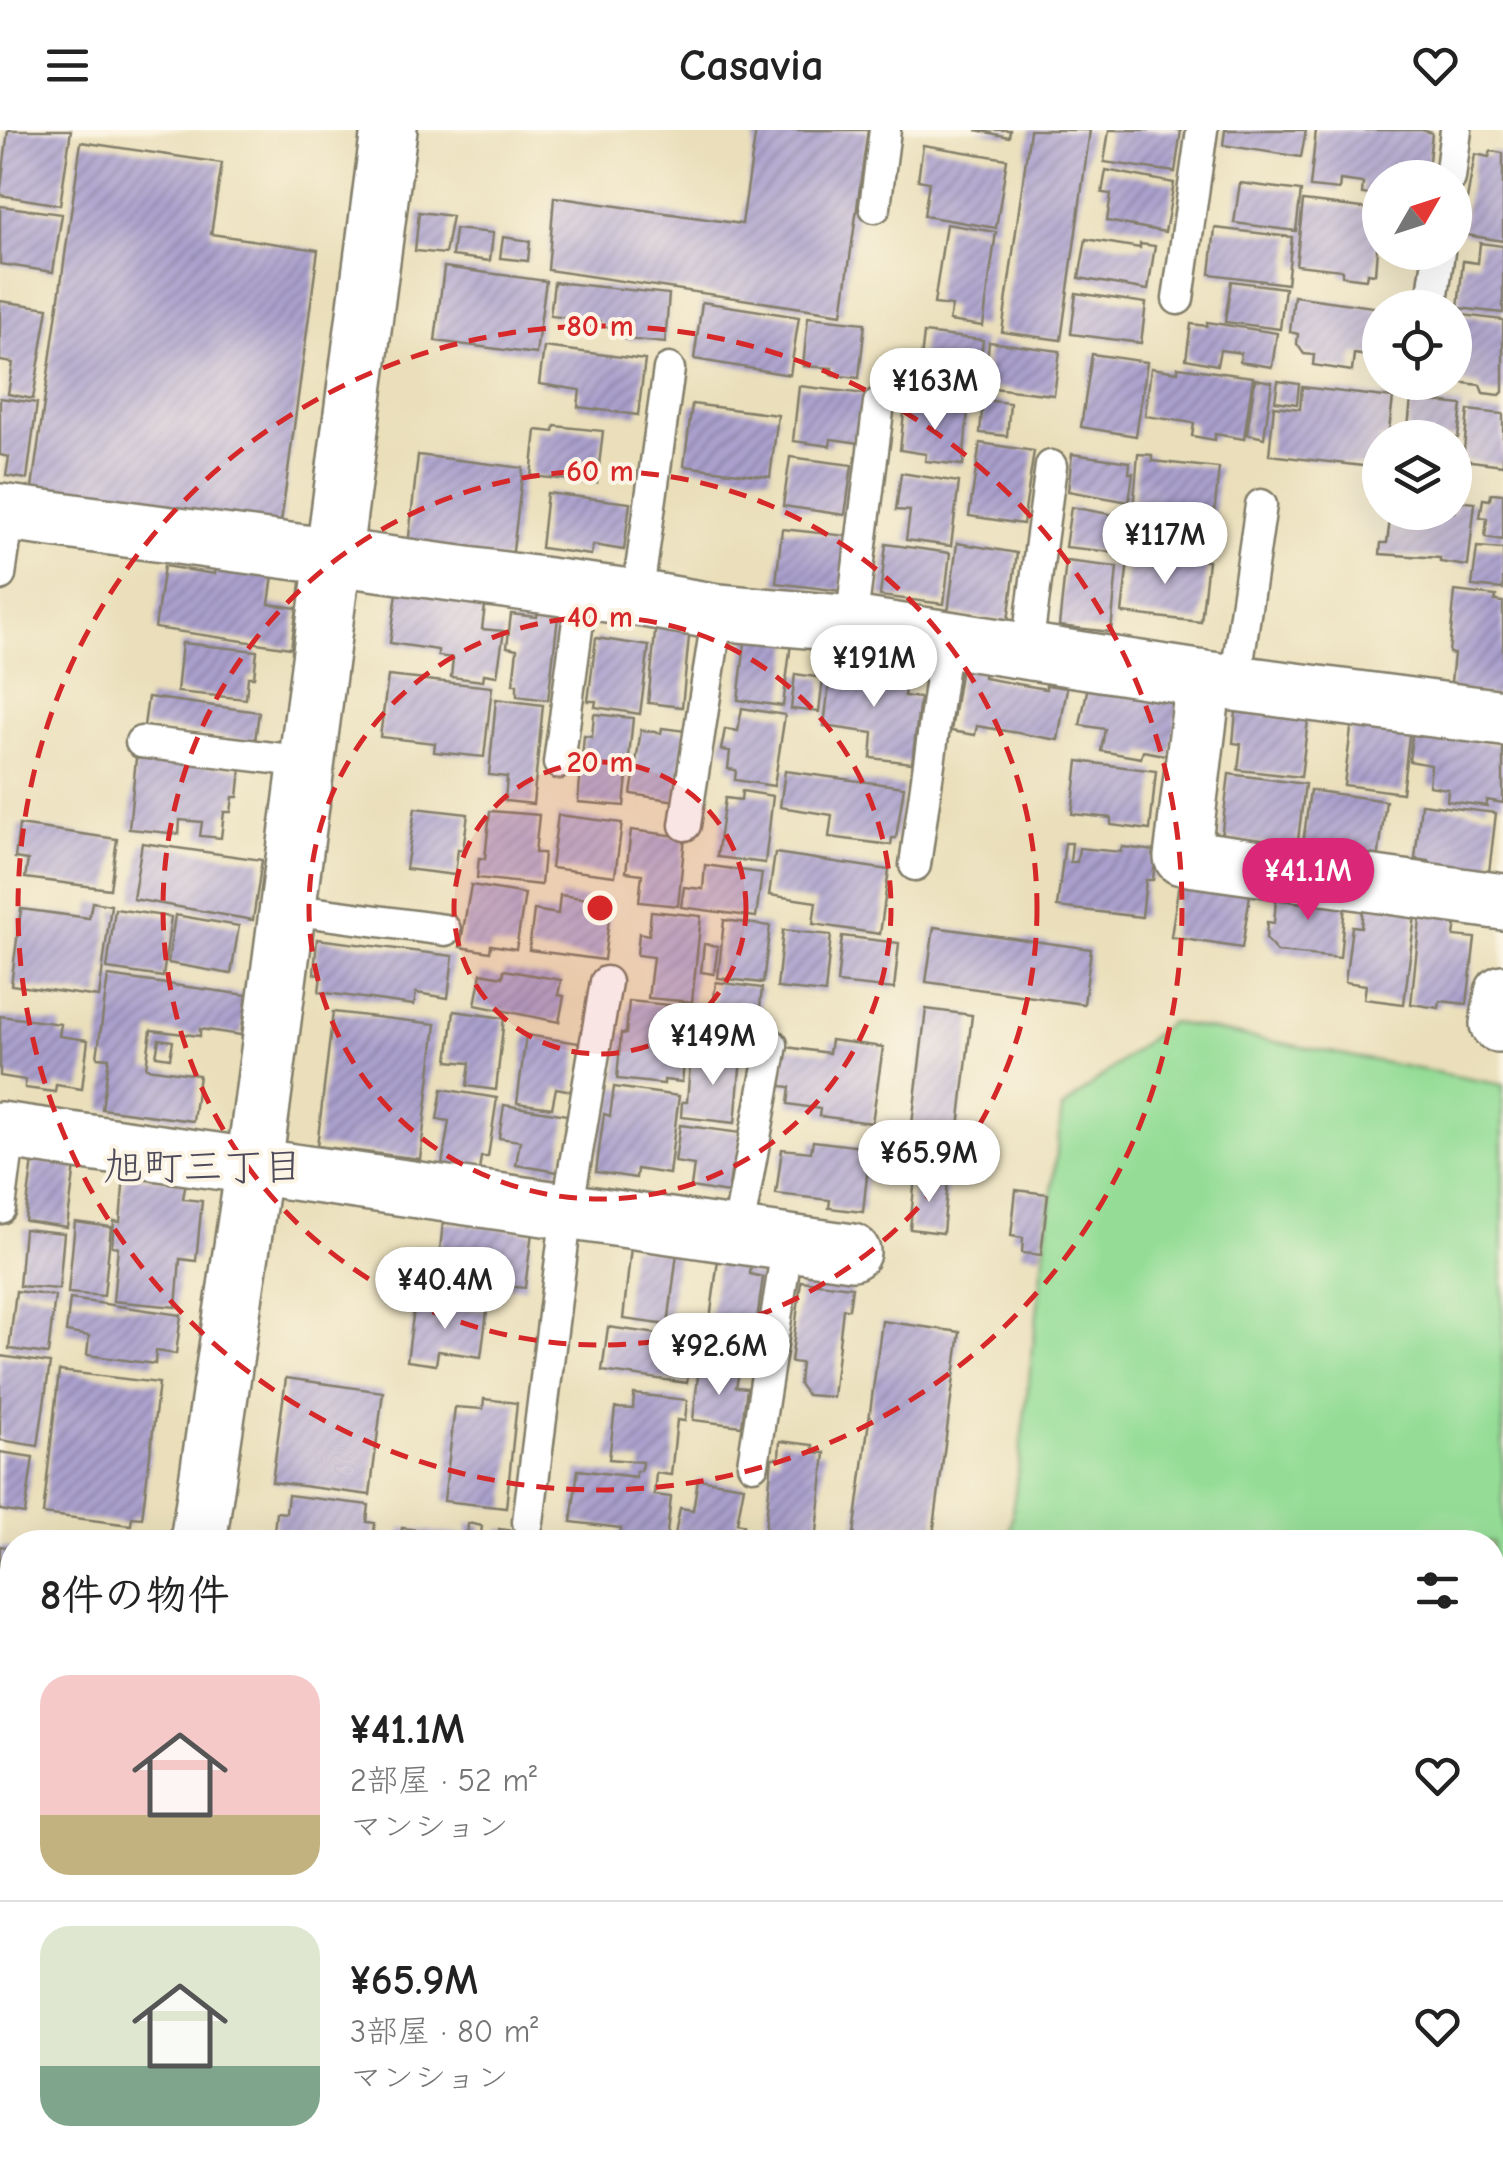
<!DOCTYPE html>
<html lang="ja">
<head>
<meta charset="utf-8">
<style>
	body { margin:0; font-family:"Comic Neue","Klee One",sans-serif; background:#f2f2f2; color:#222; height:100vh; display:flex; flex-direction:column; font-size:38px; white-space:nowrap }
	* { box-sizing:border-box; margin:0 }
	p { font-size:32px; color:#767676 }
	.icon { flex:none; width:55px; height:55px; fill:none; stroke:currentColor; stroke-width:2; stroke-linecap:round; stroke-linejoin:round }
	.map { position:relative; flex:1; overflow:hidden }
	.side { position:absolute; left:0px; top:1400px; width:1505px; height:642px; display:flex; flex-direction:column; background:#fff; border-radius:40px 40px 0 0; box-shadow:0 10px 40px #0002 }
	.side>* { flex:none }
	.needle { width:65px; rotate:51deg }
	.buttons { position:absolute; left:1362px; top:30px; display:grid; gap:20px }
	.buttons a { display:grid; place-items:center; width:110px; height:110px; border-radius:50%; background:#fff; box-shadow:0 10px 40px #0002; font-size:50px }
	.price { position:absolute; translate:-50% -85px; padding:0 22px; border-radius:35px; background:#fff; color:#222; font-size:32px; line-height:65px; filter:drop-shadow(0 2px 5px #0008) }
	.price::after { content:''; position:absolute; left:50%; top:60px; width:30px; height:22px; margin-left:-15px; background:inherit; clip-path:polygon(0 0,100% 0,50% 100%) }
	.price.current { background:#db2777; color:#fff }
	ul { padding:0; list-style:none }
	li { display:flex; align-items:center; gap:30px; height:250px; padding:0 40px }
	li+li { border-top:2px solid #e0e0e0 }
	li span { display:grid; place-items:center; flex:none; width:280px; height:200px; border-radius:30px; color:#555 }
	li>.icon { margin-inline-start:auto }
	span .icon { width:120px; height:120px; fill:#fffc; stroke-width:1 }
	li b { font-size:42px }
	h2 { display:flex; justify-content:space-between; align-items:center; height:120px; padding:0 40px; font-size:42px }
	header { display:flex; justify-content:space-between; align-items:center; height:130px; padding:0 40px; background:#fff; font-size:45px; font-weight:800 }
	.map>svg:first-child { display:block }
	.grass { fill:#95dd97; stroke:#587c5a; stroke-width:2.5 }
	.building { fill:url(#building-hatch) }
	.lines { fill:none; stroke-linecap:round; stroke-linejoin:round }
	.lane-casing { stroke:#837e6b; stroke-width:35 }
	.street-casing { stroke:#837e6b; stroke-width:60 }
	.secondary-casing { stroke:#837e6b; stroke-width:60 }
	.lane { stroke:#fff; stroke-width:30 }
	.street { stroke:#fff; stroke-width:55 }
	.secondary { stroke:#fff; stroke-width:55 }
	.ring { fill:none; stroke:#d62828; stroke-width:5; stroke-dasharray:18 12 }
	.labels { text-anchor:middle; stroke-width:8; stroke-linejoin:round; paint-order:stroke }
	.neighbourhood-label { font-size:40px; fill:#4e4a5a; stroke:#fcf5e5 }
	.centre { fill:#d62828; stroke:#fcf5e5; stroke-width:5 }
	.ring-label { font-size:30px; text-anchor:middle; font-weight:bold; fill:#d62828; stroke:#fcf5e5; stroke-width:8; stroke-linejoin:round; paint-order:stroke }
</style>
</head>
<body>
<header><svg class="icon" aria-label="menu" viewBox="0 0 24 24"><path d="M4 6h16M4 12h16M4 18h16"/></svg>Casavia<svg class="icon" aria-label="heart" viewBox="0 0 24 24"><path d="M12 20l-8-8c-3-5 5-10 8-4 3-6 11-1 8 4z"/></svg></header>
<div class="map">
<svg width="1503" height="2042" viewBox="0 0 1503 2042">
	<defs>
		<pattern id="building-hatch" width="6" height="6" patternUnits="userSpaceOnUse" patternTransform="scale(2.5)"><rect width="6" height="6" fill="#aaa0cd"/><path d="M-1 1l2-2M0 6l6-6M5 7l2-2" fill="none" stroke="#8a82a6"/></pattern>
	</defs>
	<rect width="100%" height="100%" fill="#fcf5e5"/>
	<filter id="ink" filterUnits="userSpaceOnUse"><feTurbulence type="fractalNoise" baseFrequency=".01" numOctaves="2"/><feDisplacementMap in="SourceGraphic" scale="20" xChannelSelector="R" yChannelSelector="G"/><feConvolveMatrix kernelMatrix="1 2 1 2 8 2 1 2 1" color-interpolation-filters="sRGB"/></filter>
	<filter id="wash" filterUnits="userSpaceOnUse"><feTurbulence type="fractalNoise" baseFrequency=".0048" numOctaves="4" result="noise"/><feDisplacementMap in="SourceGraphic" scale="40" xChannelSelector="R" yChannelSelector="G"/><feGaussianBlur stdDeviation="2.25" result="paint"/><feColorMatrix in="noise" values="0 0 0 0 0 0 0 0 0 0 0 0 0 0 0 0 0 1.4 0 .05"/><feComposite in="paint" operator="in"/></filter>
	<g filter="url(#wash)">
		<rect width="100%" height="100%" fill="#eadfba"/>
		<!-- grass -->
		<path class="grass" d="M1170,892l333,63v801l-11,-2v-342h-483l53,-433z"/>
		<g id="blocks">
			<!-- building -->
			<path class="building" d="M8,0h63l-11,75 -60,-10z
				M756,0h112l-26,184 -294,-44 6,-73 188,27z
				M976,0h34l-1,7z
				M1030,0h60l-29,210 -59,-8z
				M1109,0h72l-6,42 -71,-10z
				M1225,0h81l-5,27 -78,-12z
				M1316,0h106l10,3 -5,45h-47v18l-18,-2 1,-11 -23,-3 -1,10 -29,-3z
				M81,12l141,21 -11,71 107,16 -38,280 -249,-35z
				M923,15l84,14 -11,69 -72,-12 5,-34 -11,-2z
				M1491,21l12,2v88l-42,-7 14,-80 14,3z
				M1106,40l68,13 -9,49 -58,-11 4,-27 -9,-1z
				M1240,53l61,8 -5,40 -62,-8z
				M1303,71l77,9 -5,64 -8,-1 -1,6 -24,-3v-6l-46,-5z
				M0,76l62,8 -9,58 -53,-8z
				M419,82l33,4 -7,38 -30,-3z
				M946,94l50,8 -13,94 -34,-5 3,-15 -18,-2z
				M1215,98l77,9 -5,47 -77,-10z
				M455,99l38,4 -3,28 -38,-5z
				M503,107l27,4 -2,20 -28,-3z
				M1086,109l54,9v-4l15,2 -7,44 -69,-12z
				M1480,113l23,3v67l-45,-5 5,-47 15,2z
				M444,137l102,14 -10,73 -101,-13z
				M1231,151l54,7 -5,41 -55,-7z
				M554,152l115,12 -4,49 -40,-4 1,-10 -27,-3 1,-5 -50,-5z
				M1076,163l70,10 -5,40 -70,-9z
				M1294,166l86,12v50l-26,-4 -2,17 -39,-6 1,-10 -10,-1 -7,-10 1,-10 -8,-2z
				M0,171l48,7 -15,91 -25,-5 5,-31 -13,-2z
				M702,172l97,15 -9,58 -96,-16z
				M1455,184l48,6v72l-3,3 -17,-2 -3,-8 -25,-3z
				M808,187l57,6 -6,55 -28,-3 1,-7 -29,-2z
				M1207,192l70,11 -5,34 -32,-5 1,-9 -21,-3 -3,15 -31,-6 5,-35 16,2z
				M924,203l59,7 -6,47 -40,-4v4l-19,-2z
				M989,212l71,9 -6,44 -70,-8z
				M544,217l101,13 -7,55 -60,-8 2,-17 -41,-6z
				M1092,224l55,8 -11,74 -55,-9z
				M1178,237l75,10 -9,62 -29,-5v6l-23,-4 2,-13 -49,-7 6,-48 27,4z
				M1255,249l17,3 -8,56 -17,-4z
				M1278,251l21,3 -2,20 -22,-3z
				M799,256l67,8 -6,49 -29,-4 -1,7 -37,-5z
				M1302,257l91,11 -5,40h-8v30l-111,-13 5,-49 26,3z
				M0,268l37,5 -10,76 -21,-3 3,-19 -9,-2z
				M1411,269l51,6 -4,33h-51z
				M983,270l27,3 -3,33 -27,-3z
				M905,273l63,7 -5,55 -38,-4 1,-7 -26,-4z
				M692,274l86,11 -8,62 -86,-11z
				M1468,280l35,4v51l-40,-5z
				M555,296l48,5 -6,52 -66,-7 5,-46 18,2z
				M980,313l54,8 -11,73 -54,-8z
				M1072,324l58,8 -1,11h4l-4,29 -61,-11z
				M1138,324l14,1v6l67,7 -6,57 -40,-5 -1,8 -35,-3 2,-13 -6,-1z
				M418,325l105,13 -10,83 -10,9 -95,-14z
				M790,327l62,8 -7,50 -62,-9z
				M901,343l58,9 -8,64 -45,-6 4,-29 -14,-1z
				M547,363l83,10 -6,47 -31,-5 -2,10 -50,-7z
				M1491,363l12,1v46l-18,-3 2,-19 -7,-1 3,-18 7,1z
				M1455,371l20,2 -7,63 -28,-4v-4l-60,-4 1,-11h6l4,-31h64z
				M1071,377l54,10 -4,36 -56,-6z
				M782,399l66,7 -6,55 -66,-8z
				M957,413l60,10 -9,68 -60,-8z
				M886,414l64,9 -6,51 -64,-8z
				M1477,417l26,2v40l-31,-3z
				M218,422l57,9 -6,43 28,4 -6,40 -136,-20 9,-62 51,8z
				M1129,422l79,9 -7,61 -79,-9z
				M1066,431l51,6 -6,65 -52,-6z
				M398,456l88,12 -4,31 22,2 -7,45 -13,-2 -1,7 -32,-4 2,-19 -15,-2v-6l-48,-7z
				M1455,461l41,5 -1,5 8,1v95l-53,-6 4,-37 -5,-1z
				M539,476l20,3 -11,91 -31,-4v-12h-4l4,-35 -10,-2 4,-33 26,3z
				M656,493l34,4 -8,80 -34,-4z
				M746,505h46l-9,71 -45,-6z
				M596,508l53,8 -9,68 -45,-7 1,-6h-8z
				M182,513l75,8 -3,26h-6l-2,22 -69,-7z
				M858,535l26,4 -1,8 23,2 -2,17 16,2 -8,65 -41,-5 2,-25 -49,-7 7,-59 27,3z
				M961,538l23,4v6l62,11v-4l21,3 -9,52 -81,-14 -2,9 -24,-4z
				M795,544l28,4 -4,34 -28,-3z
				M388,546l104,11 -8,70 -50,-5 1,-9 -55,-6z
				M1088,556l94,4 -12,66 -27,-5 -2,7 -40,-7 4,-22 -25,-4z
				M148,567l111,15 -4,29 -111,-15z
				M496,569l47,6 -10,99 -28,-3 2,-24 -18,-2z
				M742,578l43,7 -11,71 -39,-6 1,-10 -8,-1 2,-18 -9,-1 4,-21 13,2z
				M1236,582l72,8 -7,57 -63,-7 3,-26 -8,-1z
				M594,584l39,4 -9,88 -46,-4 6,-66 8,1z
				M1352,591l58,7 -8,65 -58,-8z
				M1413,597l30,10 60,8v58l-16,-3v6l-40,-5 1,-12 -19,-3 2,-21 -22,-4z
				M662,598l24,3 -10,70 -45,-7 10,-64 20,3z
				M136,628l105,11 -3,28h-5l-2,15h-7l-3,26 -21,-2 2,-14 -22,-2 -1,14 -50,-5z
				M1078,631l78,10 -6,59 -39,-5v-7l-39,-4z
				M785,641l119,16 -8,51h-4l-1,7 -62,-8 3,-22 -52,-8z
				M1229,644l76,10 -8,64 -76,-10z
				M1310,660l76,11 -8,59 -30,-4 1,-6 -46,-6z
				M742,661l31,5 -8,67 -48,-6 8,-59 16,2z
				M1421,674l75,9 -8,68 -60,-6 1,-14 -14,-2z
				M415,678l53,6 -5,36 -5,-1 -3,26 -49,-6z
				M490,681l49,4 -4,38h9l-3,32 -64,-7 2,-20 6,1z
				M558,685l64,8 -7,53 -64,-8z
				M19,695l98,14 -7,50 -85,-11 3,-18 -13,-2z
				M631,700l54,7 -7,69 -39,-4 3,-28 -16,-2z
				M142,713l120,17 -9,60 -120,-21z
				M1065,713h7l-2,19h7l2,-14 42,4 1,-5 34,4 -3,29h-7l-4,37 -85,-10z
				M775,723l114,17 -9,64 -67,-10 3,-22 -47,-7z
				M705,735l57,8 -6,44 -75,-10 3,-20 19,2z
				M1193,748l58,10 -9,60 -71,-11 7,-48z
				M471,755l54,9 -9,55 -25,-4 -1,7 -30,-5z
				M1277,758l69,6 -6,64 -63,-6 -11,-13 1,-17 7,1z
				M560,765l51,7 -7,58 -75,-10 5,-40 24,4z
				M1364,771l52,7 -12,96 -40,-5 2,-14 -21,-3 7,-56 9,1z
				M92,772l19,3 -12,92 -88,-12 10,-76 68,9z
				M115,779l56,8 -8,60 -56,-8z
				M1421,780l36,4 -3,22 21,2 -8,66 -27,-3 -1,7 -28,-4z
				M651,781l50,5 -9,86 -44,-4 5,-41 -16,-2 2,-22 10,2z
				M175,785l64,11 -8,48 -63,-11z
				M724,790l46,6 -7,57 -45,-5z
				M934,797l157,22 -7,55 -158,-22z
				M783,800l48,5 -6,58 -48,-5z
				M842,806l57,7 -5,46 -57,-6z
				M317,809l136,17 -5,42 -32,-5 -2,12 -95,-13 2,-17 -7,-1z
				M704,814l14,2 -4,28 -13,-2z
				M504,840l57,10 -3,15 6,1 -5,26 -84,-17 6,-32 22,4z
				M108,846l139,19 -6,40 -41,-6v7l-49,-6 -5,38 53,7 -6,46 -91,-12 7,-51 -12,-1z
				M716,852l46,6 -6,57 -47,-5z
				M629,871l61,6 -8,75 -18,-2v4l-47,-5 4,-46 5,1z
				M926,879l46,6 -17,147 -47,-5z
				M454,881l50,7 -8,72 -29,-4 3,-23 -22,-2z
				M333,882l103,12 -16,135 -103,-13z
				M0,886l61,8 -2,12 29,4 -6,49 -26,-4 -1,7 -30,-4v-8l-25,-4z
				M526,905l53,8 -7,48 -16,-3 -4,20 -35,-5z
				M159,909l14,2 -3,17 -14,-2z
				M831,910l52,7 -11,76 -53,-7 1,-7 -32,-5 2,-17 -9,-1 5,-39 43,6z
				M691,923l50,5 -6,65 -54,-6 1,-15h5z
				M614,957l65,9 -10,78 -32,-5 -1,9 -40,-6 8,-58 6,2z
				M442,959l55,9 -9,59h-7l-2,14 -37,-6 7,-44 -12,-2z
				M504,975l63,10 -9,57 -42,-7 4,-24 -21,-3z
				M680,995l61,8 -4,34 -5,-1 -4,27 -37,-6 3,-22 -19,-3z
				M813,1011l57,7 -7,64 -34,-4 1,-8 -54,-6 6,-45 29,3z
				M33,1030l42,6 -8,61 -42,-6z
				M124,1045l62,6 -3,18 19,2 -6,60 -16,-2 -4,48 -63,-6 5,-54 -6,-1 2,-25 6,1z
				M915,1047l33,3 -5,53 -33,-4z
				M1016,1060l32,4 -7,61 -19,-2 1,-15 -12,-2z
				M75,1092l36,5 -7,69 -36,-3z
				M443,1092l89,10 -7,56 -88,-9z
				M24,1099l40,4 -5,56 -40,-3z
				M631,1117l46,6 -9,72 -45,-6z
				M718,1130l33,4 -1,10 13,3 -9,64 -46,-7z
				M801,1151l51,6 -3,22h-6l-10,88 -26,-2 -8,-11 2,-21 -10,-1z
				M16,1161l39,5 -7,58 -39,-5z
				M70,1169l111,16 -5,39 -20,-3 -1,13 -68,-9 2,-19 -23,-4z
				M415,1171l72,10 -6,46 -43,-6 -2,14 -29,-4z
				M882,1191l78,11 -28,210h-79z
				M608,1197l85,12 -6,44 -85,-12z
				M0,1226l50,7 -12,83 -38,-6z
				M699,1237l40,5 -3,15 11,1 -5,38 -49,-6z
				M59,1241l100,12 -17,135 -10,-1 -1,8 -88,-11z
				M286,1248l97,14 -13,103 -98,-13z
				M634,1264l53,6 -2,21 -8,-1 -6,55 -15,-2 -2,22 17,2 -5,45h-47l2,-14 -50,-6 7,-52 58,7v-6h5l1,-9 -33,-3 6,-51 18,1z
				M484,1269l33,4 -11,105 -62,-7 11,-94 28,2z
				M780,1311l33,4v7l12,1 -9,89 -47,-3v-7l-4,-1 7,-73h7z
				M0,1322l33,5 -8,57 -25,-4z
				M698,1349l46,7 -7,37 7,2 -3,17 -38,-4 -1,4 -28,-2 6,-32 13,2z
				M288,1365l81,10 -2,17 8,1 -2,19h-100l3,-30 10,1z
				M468,1393l14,3 -2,16h-80l2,-14 65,8z
				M499,1399l88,11v2h-89z
				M0,1416l12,2v59l-12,-2z
				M0,1508l11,1 -9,65h-2z
				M10,1552h2v32l-6,-2z
				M0,1645l12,1v53l-12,-2z
				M0,1791l12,2v59l-12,-2z
				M0,1867l12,2v62l-12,-2z
				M1503,1913v37l-11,3v-37z
				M0,1947l12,2v81h28l-8,12h-32z
				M1503,1994v39h-1l-10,-36z
				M300,2030h64l-2,12h-63z
				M433,2030h188l-2,12h-188z
				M841,2030h38l-1,12 -38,-4z
				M949,2030h61l-1,12 -61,-4z
				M1271,2030h31l-2,11 -29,-4z
				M1422,2030h50l1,5 16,-3 2,10h-67z
				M1181,2033l48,7v2h-49z
				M665,2034l38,5v-5l26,4 -1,4h-64z"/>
		</g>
	</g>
	<g filter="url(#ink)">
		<use href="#blocks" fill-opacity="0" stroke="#837e6b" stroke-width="2.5"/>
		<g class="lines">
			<!-- lane casing -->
			<g class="lane-casing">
				<path id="lane" d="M1450,48l6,-48
					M875,77l10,-77
					M1178,169l24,-169
					M1431,178l8,-56
					M0,445l9,-61
					M637,468l32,-229
					M851,494l28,-221
					M1027,519l24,-183
					M1235,553l26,-178
					M141,612l166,20
					M559,633l23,-172
					M685,695l33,-213
					M915,735l31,-224
					M288,779l157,21
					M0,1078l10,-76
					M737,1105l35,-190
					M753,1334l35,-222
					M528,1392l39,-311 39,-229
					M1492,1975l11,-3
					M1386,2042l1,-12"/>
			</g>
			<!-- street casing -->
			<g class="street-casing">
				<path id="street" d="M0,382l637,86 81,14 133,12 353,55 299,39
					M1204,549l-22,178 321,45
					M1498,894l5,-31
					M0,1000l852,122
					M0,1627l12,2
					M1337,2042l2,-12"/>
			</g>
			<!-- secondary casing -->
			<g class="secondary-casing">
				<path id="secondary" d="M198,1412l56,-376 135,-1036
					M107,2042l1,-12"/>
			</g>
			<!-- lane -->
			<use href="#lane" class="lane"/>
			<!-- street -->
			<use href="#street" class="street"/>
			<!-- secondary -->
			<use href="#secondary" class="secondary"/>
		</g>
	</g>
	<!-- distance rings -->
	<circle cx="600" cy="778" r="146" fill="#d62828" fill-opacity=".12"/>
	<g class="ring">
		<circle cx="600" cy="778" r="146"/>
		<circle cx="600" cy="778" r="291"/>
		<circle cx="600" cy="778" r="437"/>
		<circle cx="600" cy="778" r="582"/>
	</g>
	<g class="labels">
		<!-- neighbourhood labels -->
		<g class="neighbourhood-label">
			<text x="203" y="1050">旭町三丁目</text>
		</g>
	</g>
	<circle cx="600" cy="778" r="15" class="centre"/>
	<g class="ring-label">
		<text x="600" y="206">80 m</text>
		<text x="600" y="351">60 m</text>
		<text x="600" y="497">40 m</text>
		<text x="600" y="642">20 m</text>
	</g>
</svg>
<div class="buttons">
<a><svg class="needle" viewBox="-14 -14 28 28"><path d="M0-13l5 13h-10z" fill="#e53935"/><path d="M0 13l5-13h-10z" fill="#767676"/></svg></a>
<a><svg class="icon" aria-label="locate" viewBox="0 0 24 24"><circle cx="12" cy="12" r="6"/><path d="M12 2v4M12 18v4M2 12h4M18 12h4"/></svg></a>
<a><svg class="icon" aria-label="layers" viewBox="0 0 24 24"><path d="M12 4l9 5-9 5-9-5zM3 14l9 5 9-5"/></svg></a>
</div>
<b class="price" style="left:935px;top:303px">¥163M</b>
<b class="price" style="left:1165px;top:457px">¥117M</b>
<b class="price" style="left:874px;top:580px">¥191M</b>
<b class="price current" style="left:1308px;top:793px">¥41.1M</b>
<b class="price" style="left:713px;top:958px">¥149M</b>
<b class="price" style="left:929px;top:1075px">¥65.9M</b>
<b class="price" style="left:445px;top:1202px">¥40.4M</b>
<b class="price" style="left:719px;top:1268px">¥92.6M</b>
<section class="side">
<h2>8件の物件<svg class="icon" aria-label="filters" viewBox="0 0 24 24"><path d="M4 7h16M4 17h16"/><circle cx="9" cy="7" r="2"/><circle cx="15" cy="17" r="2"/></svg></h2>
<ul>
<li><span style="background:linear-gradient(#f6c9c9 70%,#c2b280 0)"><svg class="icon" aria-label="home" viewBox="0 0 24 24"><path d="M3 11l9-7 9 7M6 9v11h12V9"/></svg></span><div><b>¥41.1M</b><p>2部屋 · 52 m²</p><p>マンション</p></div><svg class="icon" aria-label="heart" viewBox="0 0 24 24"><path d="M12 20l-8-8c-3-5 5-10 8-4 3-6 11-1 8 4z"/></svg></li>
<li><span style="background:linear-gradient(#dfe7d0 70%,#7fa58c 0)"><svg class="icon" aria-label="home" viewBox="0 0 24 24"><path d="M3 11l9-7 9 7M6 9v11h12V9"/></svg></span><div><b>¥65.9M</b><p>3部屋 · 80 m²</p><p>マンション</p></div><svg class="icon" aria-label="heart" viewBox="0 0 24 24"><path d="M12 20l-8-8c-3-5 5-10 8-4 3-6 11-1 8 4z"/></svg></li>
</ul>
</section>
</div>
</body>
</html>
